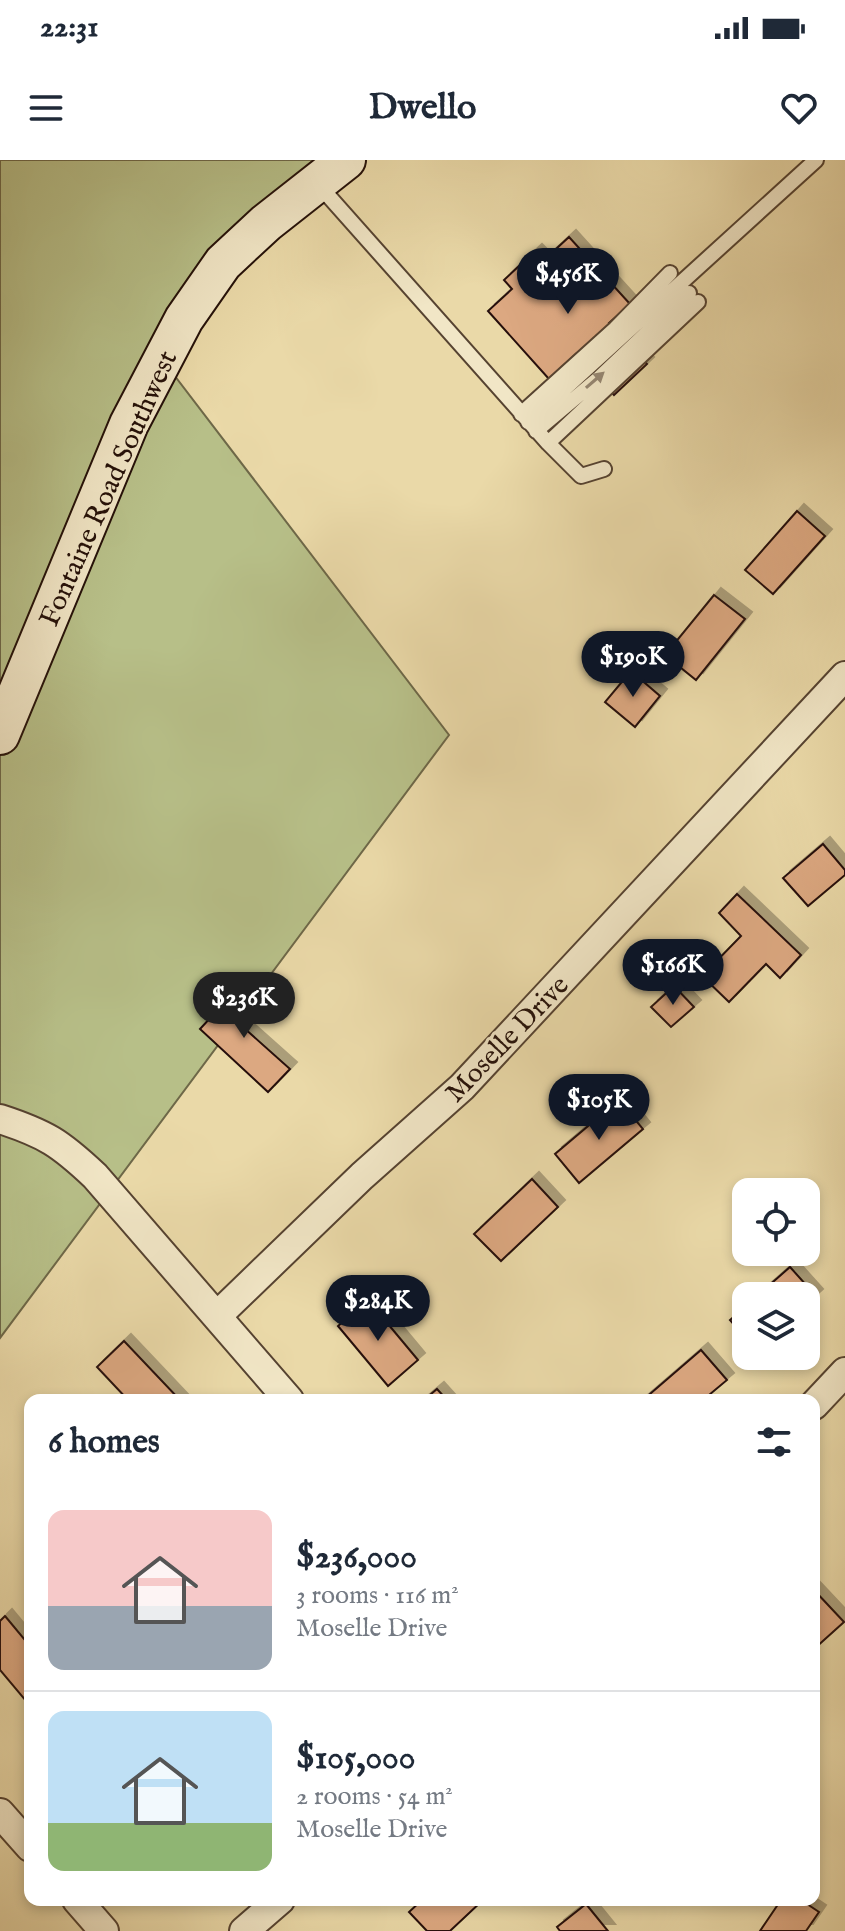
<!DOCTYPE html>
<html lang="en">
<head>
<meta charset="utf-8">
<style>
	body { margin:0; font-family:"IM FELL English",serif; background:#f2f2f3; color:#1f2937; height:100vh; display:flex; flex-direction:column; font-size:30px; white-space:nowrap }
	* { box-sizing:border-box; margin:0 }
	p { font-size:26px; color:#747a83 }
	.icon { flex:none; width:44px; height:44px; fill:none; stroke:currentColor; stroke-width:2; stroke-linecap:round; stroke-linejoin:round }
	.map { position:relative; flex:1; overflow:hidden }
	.drawer { position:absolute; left:24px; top:1234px; width:796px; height:512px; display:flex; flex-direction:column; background:#fff; border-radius:16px; box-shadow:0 4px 12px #0003 }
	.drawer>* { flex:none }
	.buttons { position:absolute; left:732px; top:1018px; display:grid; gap:16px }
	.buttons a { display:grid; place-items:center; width:88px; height:88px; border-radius:16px; background:#fff; box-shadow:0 4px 12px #0003; font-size:40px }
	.price { position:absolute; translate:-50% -68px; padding:0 18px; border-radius:28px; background:#111827; color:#fff; font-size:26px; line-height:52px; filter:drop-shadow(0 2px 4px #0008) }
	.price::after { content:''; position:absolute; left:50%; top:48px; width:24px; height:18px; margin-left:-12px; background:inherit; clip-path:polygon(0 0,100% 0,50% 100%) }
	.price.on { background:#222; color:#fff }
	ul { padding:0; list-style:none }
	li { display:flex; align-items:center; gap:24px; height:200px; padding:0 24px }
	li+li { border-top:2px solid #e0e1e3 }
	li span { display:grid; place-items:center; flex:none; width:224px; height:160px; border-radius:16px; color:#555 }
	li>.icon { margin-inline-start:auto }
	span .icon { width:96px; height:96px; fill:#fffc; stroke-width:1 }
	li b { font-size:34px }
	h2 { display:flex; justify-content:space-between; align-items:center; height:96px; padding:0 24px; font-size:34px }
	.status { display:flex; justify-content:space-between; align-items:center; height:56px; padding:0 40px; background:#fff; direction:ltr }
	.status svg { height:22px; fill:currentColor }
	header { display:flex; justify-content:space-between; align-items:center; height:104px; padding:0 24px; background:#fff; font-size:36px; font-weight:700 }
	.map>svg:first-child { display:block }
	.green { fill:#b7bf88; stroke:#6e6848; stroke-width:2 }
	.building { fill:#dca881; stroke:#251109; stroke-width:2; filter:url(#shadow) }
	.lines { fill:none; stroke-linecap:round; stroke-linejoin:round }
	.lane-casing { stroke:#564331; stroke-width:18 }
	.street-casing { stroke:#564331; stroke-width:32 }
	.secondary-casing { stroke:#251109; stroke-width:42 }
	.lane { stroke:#f1e6c6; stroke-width:14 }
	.street { stroke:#f1e6c6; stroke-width:28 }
	.secondary { stroke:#f1e6c6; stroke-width:38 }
	.oneway { fill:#958671 }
	.labels { text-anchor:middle; stroke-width:6; stroke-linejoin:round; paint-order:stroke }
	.street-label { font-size:28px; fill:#251109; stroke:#f1e6c6 }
</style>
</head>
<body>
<div class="status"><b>22:31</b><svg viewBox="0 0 49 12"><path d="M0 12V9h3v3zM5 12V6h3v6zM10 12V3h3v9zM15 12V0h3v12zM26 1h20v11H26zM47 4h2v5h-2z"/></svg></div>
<header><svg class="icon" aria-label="menu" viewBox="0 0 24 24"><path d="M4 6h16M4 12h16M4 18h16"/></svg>Dwello<svg class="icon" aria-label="heart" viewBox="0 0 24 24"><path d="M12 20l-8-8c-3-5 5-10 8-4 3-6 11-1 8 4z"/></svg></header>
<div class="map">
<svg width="845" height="1771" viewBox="0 0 845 1771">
	<defs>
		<filter id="shadow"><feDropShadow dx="7" dy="-7" stdDeviation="0" flood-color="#0004"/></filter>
	</defs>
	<rect width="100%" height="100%" fill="#ead9a8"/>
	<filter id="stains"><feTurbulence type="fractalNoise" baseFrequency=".0025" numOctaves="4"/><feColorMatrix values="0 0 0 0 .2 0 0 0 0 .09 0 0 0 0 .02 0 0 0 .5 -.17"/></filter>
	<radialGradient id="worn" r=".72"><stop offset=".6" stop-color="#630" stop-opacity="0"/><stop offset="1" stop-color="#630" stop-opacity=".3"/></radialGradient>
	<!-- green -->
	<path class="green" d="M0,0h346l-48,38 -130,169 281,368 -449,603z"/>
	<!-- building -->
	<path class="building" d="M569,77l61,67 -21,19 38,41 -33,31 -38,-41 -27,25 -61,-68 24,-22 -8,-9 31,-29 9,9z
		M797,351l28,25 -52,58 -28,-24z
		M714,435l31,24 -49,61 -31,-25z
		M631,511l29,25 -25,31 -30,-25z
		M823,684l22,26v5l-37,31 -25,-28z
		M737,734l64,61 -21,23 -14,-14 -37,38 -27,-26 39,-40 -22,-23z
		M674,826l20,21 -23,20 -20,-20z
		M238,828l23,21 -17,19 46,41 -22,23 -68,-63z
		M619,940l24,29 -64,54 -24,-29z
		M532,1019l26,28 -57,54 -27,-27z
		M790,1107l26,29 -10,9v-9h-49z
		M368,1140l50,60 -30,26 -50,-60z
		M746,1146v32l-16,-18z
		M124,1181l56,59h-52l-31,-33z
		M701,1190l26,30 -24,20h-60z
		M437,1229l10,11h-23z
		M814,1430l30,32 -30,27z
		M5,1456l25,30v52l-4,3 -26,-31v-49z
		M422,1740h61l-33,31h-23l-18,-19z
		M781,1740h20l18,12 -13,19h-46z
		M586,1744l22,27h-48l-3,-4z"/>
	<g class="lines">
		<!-- lane casing -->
		<g class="lane-casing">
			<path id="lane" d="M317,23l231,260 33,33 23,-7
				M521,254l94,-85 55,-56
				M528,262l288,-262
				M536,271l63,-53 90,-85
				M548,283l150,-141"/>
		</g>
		<!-- street casing -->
		<g class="street-casing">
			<path id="street" d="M0,959c46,15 60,24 95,57l194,224
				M218,1155l144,-139 100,-89 383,-411
				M814,1245l31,-33
				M0,1653l30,34
				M77,1740l27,31
				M244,1771l36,-31"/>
		</g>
		<!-- secondary casing -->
		<g class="secondary-casing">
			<path id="secondary" d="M0,575l129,-311 55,-105 39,-56 43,-40 80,-63"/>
		</g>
		<!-- lane -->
		<use href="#lane" class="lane"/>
		<!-- street -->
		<use href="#street" class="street"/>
		<!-- secondary -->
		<use href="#secondary" class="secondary"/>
	</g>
	<!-- one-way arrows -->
	<defs><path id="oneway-solid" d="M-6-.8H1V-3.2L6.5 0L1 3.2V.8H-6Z" transform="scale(2)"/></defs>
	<use class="oneway" href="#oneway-solid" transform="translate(595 220) rotate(-41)"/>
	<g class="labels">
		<!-- street labels -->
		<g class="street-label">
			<text transform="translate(107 328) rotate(-66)" y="10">Fontaine Road Southwest</text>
			<text transform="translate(506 878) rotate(-46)" y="10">Moselle Drive</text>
		</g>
	</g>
	<rect width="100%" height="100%" filter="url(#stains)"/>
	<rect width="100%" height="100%" fill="url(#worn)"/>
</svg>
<div class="buttons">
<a><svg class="icon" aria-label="locate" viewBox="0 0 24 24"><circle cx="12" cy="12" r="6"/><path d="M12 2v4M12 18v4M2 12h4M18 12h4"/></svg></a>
<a><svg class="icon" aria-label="layers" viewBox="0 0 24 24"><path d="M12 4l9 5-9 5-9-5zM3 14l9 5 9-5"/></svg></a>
</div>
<b class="price" style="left:568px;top:156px">$456K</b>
<b class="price" style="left:633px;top:539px">$190K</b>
<b class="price" style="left:673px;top:847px">$166K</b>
<b class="price on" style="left:244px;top:880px">$236K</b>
<b class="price" style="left:599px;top:982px">$105K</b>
<b class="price" style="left:378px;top:1183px">$284K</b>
<section class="drawer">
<h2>6 homes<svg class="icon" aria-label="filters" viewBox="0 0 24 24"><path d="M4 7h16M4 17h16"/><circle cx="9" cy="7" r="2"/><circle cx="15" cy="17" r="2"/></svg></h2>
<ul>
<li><span style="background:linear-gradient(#f6c9c9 60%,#9aa5b1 0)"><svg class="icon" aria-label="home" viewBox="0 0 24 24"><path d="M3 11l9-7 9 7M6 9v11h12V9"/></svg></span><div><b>$236,000</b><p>3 rooms · 116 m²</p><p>Moselle Drive</p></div></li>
<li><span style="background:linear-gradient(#bfe0f5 70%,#8fb573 0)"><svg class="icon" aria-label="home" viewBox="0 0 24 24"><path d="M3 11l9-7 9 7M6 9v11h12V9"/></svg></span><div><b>$105,000</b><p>2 rooms · 54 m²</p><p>Moselle Drive</p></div></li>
</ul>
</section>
</div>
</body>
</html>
